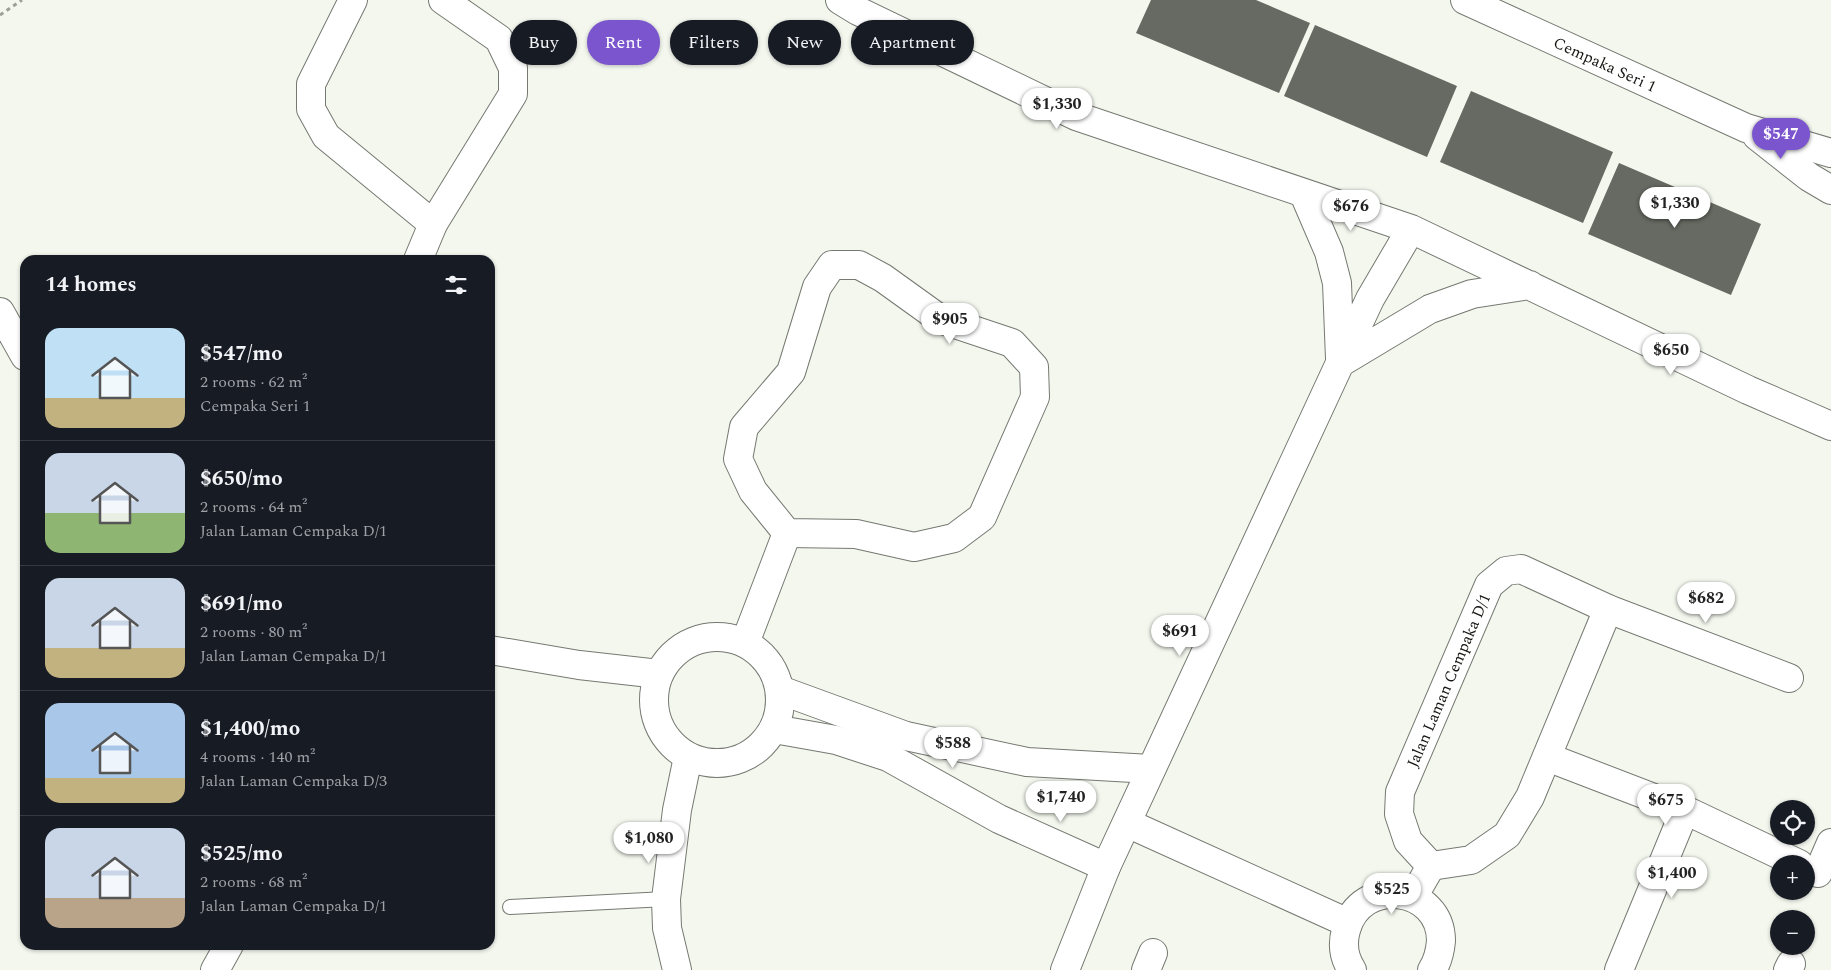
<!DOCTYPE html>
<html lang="en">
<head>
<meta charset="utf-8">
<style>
	body { margin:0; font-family:Spectral,serif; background:#242831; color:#f1f3f6; height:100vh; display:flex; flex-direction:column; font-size:19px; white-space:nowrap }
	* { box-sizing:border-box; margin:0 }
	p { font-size:16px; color:#9ea1a6 }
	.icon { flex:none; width:28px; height:28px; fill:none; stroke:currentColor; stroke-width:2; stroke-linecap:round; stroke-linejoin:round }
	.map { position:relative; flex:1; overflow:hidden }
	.drawer { position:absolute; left:20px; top:255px; width:475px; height:695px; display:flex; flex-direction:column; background:#171b24; border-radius:15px; box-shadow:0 1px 4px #0004 }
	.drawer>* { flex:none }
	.top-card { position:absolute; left:510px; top:20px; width:475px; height:45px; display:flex; gap:10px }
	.controls { position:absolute; left:1770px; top:800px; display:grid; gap:10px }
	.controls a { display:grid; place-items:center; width:45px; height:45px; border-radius:50%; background:#171b24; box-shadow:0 1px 4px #0004; font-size:25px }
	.price { position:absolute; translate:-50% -42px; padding:0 11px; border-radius:18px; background:#fff; color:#222; font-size:16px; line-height:32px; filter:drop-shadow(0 1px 2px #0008) }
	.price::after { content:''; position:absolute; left:50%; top:30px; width:15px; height:11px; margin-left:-8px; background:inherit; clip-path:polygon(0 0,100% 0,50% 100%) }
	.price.selected { background:#7b55ce; color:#fff }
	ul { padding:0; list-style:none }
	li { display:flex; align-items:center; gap:15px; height:125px; padding:0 25px }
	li+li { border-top:1px solid #363941 }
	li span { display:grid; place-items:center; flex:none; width:140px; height:100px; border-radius:15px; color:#555 }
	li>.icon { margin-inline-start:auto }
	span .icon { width:60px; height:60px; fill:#fffc; stroke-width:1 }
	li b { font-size:21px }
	h2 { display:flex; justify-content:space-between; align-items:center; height:60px; padding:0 25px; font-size:21px }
	.chip { padding:0 18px; border-radius:22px; background:#171b24; box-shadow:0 1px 4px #0004; font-size:18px; line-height:45px }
	.chip.selected { background:#7b55ce; color:#fff }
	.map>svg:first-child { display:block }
	.building { fill:#676a62 }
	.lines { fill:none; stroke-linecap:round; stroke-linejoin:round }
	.service-casing { stroke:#757971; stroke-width:16 }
	.minor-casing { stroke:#757971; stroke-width:30 }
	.tertiary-casing { stroke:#757971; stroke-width:30 }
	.path { stroke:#9ca098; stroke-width:3; stroke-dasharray:4 4; stroke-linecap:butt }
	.service { stroke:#fff; stroke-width:14 }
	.minor { stroke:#fff; stroke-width:28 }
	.tertiary { stroke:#fff; stroke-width:28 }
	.labels { text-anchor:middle; stroke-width:4.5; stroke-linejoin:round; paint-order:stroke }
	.street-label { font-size:16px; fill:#141612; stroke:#fff }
</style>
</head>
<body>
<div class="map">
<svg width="1831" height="970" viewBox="0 0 1831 970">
	<rect width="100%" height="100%" fill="#f3f7ee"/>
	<!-- building -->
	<path class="building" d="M1151,0h105l54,23 -31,70 -143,-60z
		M1315,25l142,61 -30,71 -143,-61z
		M1471,91l142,61 -30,71 -143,-61z
		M1619,163l142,61 -30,71 -143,-61z"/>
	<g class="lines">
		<!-- service casing -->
		<g class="service-casing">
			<path id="service" d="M510,907l156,-8"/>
		</g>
		<!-- minor casing -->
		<g class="minor-casing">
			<g id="minor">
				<path d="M353,0l-42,84v25l15,27 107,88"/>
				<path id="s1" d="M1465,0l281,128 85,25"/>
				<path d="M1757,136l52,41 22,13"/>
				<path d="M418,260l15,-36 80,-130v-26l-14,-29 -56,-39"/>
				<path d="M832,265h27l24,13 57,41 72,24 22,24 1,30 -53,120 -28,21 -40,9 -58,-13 -69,-1 -34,-42 -15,-32 6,-32 47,-55 26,-85z"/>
				<path d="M0,312l25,44"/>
				<circle cx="717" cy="700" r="63"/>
				<path d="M745,643l42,-110"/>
				<path d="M490,650l89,15 80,9"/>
				<path d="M780,690l126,46 121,26 124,7"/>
				<path d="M774,729l62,11 52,17 111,62 107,48"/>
				<path d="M1547,757l138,53 114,54"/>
				<path d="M1127,823l221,100"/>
				<path d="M1431,866l40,-6 36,-25 23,-38 78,-188"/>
				<path d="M1818,873l13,-30"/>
				<path id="s2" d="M1413,897l18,-31 -23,-25 -9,-27 1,-22 89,-207 17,-14 15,-2 87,40 181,69"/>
				<path d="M215,970l14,-25"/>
				<path d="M677,970l-10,-42 -1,-29 11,-89 11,-53"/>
				<path d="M1146,970l7,-17"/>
				<path d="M1352,970c-8,-12 -10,-26 -6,-40 14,-54 95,-45 95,11 -1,11 -3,20 -9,29"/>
				<path d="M1619,970l66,-160"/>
				<path d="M1788,970l3,-6"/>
			</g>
		</g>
		<!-- tertiary casing -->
		<g class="tertiary-casing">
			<path id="tertiary" d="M840,0l18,11 218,105 335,113 337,161 83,36
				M1304,194l25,58 8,31 3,76
				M1340,363l90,-54 42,-15 58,-9
				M1065,970l41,-103 234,-504 30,-64 41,-70"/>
		</g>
		<!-- path -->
		<path class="path" d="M0,15l22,-15"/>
		<!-- service -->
		<use href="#service" class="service"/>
		<!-- minor -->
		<use href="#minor" class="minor"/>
		<!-- tertiary -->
		<use href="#tertiary" class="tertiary"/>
	</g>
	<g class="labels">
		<!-- street labels -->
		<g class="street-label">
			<text dy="6" stroke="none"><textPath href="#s1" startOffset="154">Cempaka Seri 1</textPath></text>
			<text dy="6" stroke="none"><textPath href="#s2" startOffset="242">Jalan Laman Cempaka D/1</textPath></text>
		</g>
	</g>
</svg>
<div class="controls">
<a><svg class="icon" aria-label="locate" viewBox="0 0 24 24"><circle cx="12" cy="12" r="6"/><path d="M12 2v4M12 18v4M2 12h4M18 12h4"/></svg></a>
<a>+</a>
<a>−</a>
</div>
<b class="price" style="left:1057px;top:130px">$1,330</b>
<b class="price selected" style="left:1781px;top:160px">$547</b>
<b class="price" style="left:1675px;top:229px">$1,330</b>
<b class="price" style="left:1351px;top:232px">$676</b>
<b class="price" style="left:950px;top:345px">$905</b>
<b class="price" style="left:1671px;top:376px">$650</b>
<b class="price" style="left:1706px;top:624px">$682</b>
<b class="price" style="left:1180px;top:657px">$691</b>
<b class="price" style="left:953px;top:769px">$588</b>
<b class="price" style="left:1061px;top:823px">$1,740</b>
<b class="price" style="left:1666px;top:826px">$675</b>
<b class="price" style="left:649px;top:864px">$1,080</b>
<b class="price" style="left:1672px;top:899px">$1,400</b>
<b class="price" style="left:1392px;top:915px">$525</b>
<div class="top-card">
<a class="chip">Buy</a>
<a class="chip selected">Rent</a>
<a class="chip">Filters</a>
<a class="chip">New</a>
<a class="chip">Apartment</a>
</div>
<section class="drawer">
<h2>14 homes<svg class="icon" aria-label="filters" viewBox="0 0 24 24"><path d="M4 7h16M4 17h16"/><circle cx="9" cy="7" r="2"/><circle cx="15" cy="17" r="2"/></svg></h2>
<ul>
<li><span style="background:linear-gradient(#bfe0f5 70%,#c2b280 0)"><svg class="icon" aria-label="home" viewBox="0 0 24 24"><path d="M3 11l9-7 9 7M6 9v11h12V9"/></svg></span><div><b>$547/mo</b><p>2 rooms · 62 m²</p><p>Cempaka Seri 1</p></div></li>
<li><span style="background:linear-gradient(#c9d6e8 60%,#8fb573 0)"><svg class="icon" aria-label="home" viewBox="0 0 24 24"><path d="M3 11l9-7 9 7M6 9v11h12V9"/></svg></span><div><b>$650/mo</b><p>2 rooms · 64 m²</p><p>Jalan Laman Cempaka D/1</p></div></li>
<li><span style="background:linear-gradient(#c9d6e8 70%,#c2b280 0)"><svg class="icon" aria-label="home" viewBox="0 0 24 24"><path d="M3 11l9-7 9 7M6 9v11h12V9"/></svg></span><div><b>$691/mo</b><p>2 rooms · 80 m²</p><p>Jalan Laman Cempaka D/1</p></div></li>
<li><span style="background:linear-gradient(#a9c7e8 75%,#c2b280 0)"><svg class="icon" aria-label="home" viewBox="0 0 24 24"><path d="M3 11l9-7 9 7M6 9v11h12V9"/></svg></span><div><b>$1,400/mo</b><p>4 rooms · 140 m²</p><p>Jalan Laman Cempaka D/3</p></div></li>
<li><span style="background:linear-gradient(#c9d6e8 70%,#b9a48a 0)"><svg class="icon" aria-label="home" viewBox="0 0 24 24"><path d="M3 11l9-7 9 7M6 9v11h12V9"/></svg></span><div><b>$525/mo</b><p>2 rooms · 68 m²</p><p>Jalan Laman Cempaka D/1</p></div></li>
</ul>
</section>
</div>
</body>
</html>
